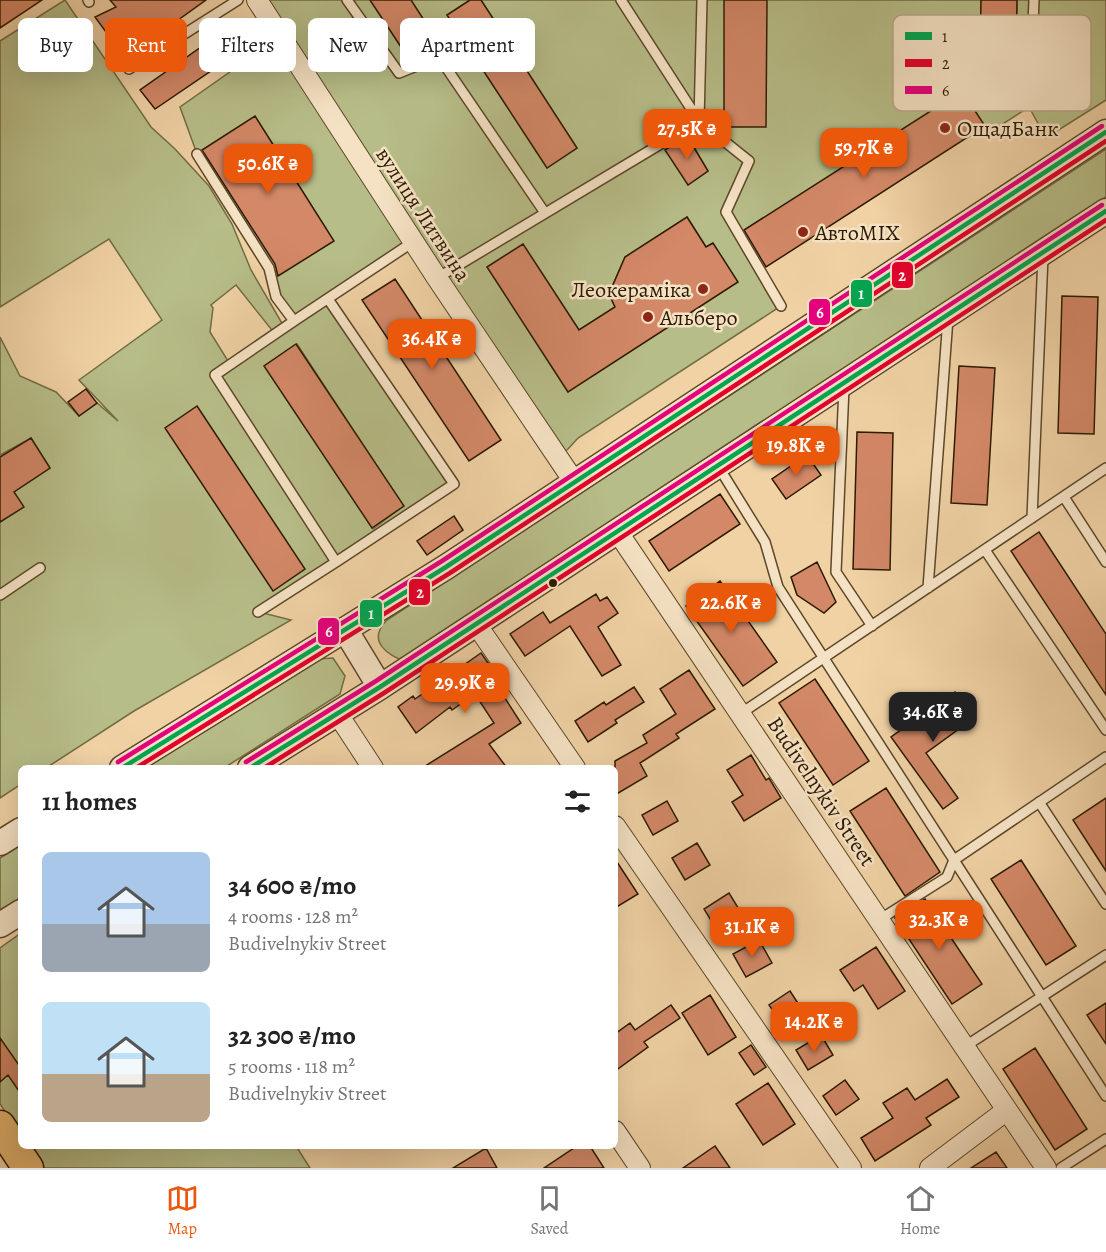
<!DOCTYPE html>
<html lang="en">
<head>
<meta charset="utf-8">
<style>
	body { margin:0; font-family:Alegreya,serif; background:#f2f2f2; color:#222; height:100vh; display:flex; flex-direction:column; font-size:22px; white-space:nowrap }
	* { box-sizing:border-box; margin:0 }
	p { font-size:20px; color:#767676 }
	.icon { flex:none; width:33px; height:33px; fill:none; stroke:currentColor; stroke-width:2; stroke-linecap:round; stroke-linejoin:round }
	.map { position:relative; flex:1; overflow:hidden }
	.side { position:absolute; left:18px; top:765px; width:600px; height:384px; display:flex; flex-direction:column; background:#fff; border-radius:9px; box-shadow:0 6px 24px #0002 }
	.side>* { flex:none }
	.guide { position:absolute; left:18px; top:18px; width:600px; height:54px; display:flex; gap:12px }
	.price { position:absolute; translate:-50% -51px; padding:0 14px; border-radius:12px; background:#ea580c; color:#fff; font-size:20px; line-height:39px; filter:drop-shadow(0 2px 3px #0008) }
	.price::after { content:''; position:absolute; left:50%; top:36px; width:18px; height:14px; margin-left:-9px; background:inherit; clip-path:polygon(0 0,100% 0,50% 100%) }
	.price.current { background:#222; color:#fff }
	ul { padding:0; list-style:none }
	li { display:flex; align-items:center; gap:18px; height:150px; padding:0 24px }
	li span { display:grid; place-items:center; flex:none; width:168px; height:120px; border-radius:9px; color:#555 }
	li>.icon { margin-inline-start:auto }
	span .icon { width:72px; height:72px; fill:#fffc; stroke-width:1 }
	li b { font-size:26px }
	h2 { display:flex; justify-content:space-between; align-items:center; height:72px; padding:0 24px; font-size:26px }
	.chip { padding:0 21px; border-radius:9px; background:#fff; box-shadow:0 6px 24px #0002; font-size:21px; line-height:54px }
	.chip.current { background:#ea580c; color:#fff }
	.menu { display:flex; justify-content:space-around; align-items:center; height:84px; border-top:2px solid #e0e0e0; background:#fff; font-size:16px; color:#767676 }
	.menu a { display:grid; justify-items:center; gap:3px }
	.menu .current { color:#ea580c }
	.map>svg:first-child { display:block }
	.green { fill:#b7bd88; stroke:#726c44; stroke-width:1.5; fill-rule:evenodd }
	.building { fill:#d38867; stroke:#2c1a00; stroke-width:1.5 }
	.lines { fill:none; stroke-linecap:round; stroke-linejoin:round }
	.service-casing { stroke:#5d4829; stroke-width:12 }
	.minor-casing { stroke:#5d4829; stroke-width:22 }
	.tertiary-casing { stroke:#5d4829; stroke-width:27 }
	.primary-casing { stroke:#2c1a00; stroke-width:33 }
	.service { stroke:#f5e2c4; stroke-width:9 }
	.minor { stroke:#f5e2c4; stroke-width:20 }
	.tertiary { stroke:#f5e2c4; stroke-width:24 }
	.primary { stroke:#e8b972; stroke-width:30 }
	.bus-1-casing { stroke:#f5e2c4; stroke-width:9 }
	.bus-2-casing { stroke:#f5e2c4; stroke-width:9 }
	.bus-3-casing { stroke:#f5e2c4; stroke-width:9 }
	.bus-1 { stroke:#00a651; stroke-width:4.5 }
	.bus-2 { stroke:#e4002b; stroke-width:4.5 }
	.bus-3 { stroke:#e5007d; stroke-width:4.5 }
	.poi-dot { fill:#8f2418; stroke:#f5e2c4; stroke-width:2 }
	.bus-dot { fill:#2c1a00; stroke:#f5e2c4; stroke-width:2 }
	.labels { text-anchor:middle; stroke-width:5; stroke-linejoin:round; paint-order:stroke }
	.poi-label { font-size:22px; fill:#2c1a00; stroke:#f5e2c4; text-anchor:start }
	.street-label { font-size:22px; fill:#2c1a00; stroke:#f5e2c4 }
	.key { fill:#f5e2c4; stroke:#b9a689; stroke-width:1.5 }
	.key-label { font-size:16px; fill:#2c1a00 }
	.line-badge { stroke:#f5e2c4; stroke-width:2 }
	.badge-label { font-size:16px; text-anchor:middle; font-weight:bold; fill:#fff }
</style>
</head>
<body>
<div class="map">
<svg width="1106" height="1168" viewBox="0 0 1106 1168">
	<rect width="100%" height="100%" fill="#f0d2a5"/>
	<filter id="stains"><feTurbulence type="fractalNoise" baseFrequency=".00333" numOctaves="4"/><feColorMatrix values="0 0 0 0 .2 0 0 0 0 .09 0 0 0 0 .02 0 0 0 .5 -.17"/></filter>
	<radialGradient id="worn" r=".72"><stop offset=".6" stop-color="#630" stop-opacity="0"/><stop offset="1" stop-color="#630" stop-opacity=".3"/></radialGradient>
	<!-- green -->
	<path class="green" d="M65,0l86,127 24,22 34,37 23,38 19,46 32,55 11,-4 -97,-167 -17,-47 101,-71 -23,-36h112l33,50 28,-19 -20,-31h59l-23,15 100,153 30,-20 -96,-148h500l-1,68 36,1 1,-69h89v100l-60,38 -17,-31 -40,26 -27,-42 -221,142 43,71 -206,134 -10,11 -11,8 -144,-215 -85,56 126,186 -195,128 32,8 -157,91 -88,57h-25v16l-21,14v-276l23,-15 -9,-15 36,-24 -19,-30 -31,17v-118l20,39 36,16 23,24 18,-13 21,18 -39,-41 83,-60 -53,-81 -109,68v-266zM687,135l21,36 -20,14 -21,-36zM687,217l19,30 7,-4 -145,149 -81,-125 36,-23 56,86 36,-23 -6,-13 16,-37zM236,285l39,49 -47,27 -18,-29 3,-24 -2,-3zM297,344l106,162 -30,23 -108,-163z
		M1106,149v48l-696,458 -11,4c-19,-9 -29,-22 -12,-39z
		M333,658l12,18 -5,18 -116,74h-80l174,-109z
		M21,845v52l-21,14v-53z
		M21,933v202l-21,-31v-156z
		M29,1146h267l14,22h-266z"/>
	<!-- building -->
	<path class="building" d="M0,0h42l-42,28z
		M110,0h96l-81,58 -30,-41 21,-10z
		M370,0h41l20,31 -28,19z
		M470,0h11l96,148 -30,20 -100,-153z
		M724,0h43l-1,127h-42z
		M981,0h36l-1,69h-36z
		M238,21l14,22 -97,66 -15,-19z
		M962,91l23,35 -219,141 -22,-37z
		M255,116l79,125 -56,35 -3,-12 -73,-114z
		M687,136l21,35 -20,14 -23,-35z
		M687,217l19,30 7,-4 25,39 -170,110 -81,-125 36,-23 56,86 36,-23 -6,-13 16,-37z
		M395,279l106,161 -32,21 -107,-161z
		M1062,296l36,1 -4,137 -36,-1z
		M296,344l108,162 -32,22 -108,-162z
		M959,366l36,2 -8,137 -36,-2z
		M86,389l11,14 -18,13 -11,-14z
		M197,406l108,163 -32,22 -108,-163z
		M857,432l36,1 -3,137 -37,-1z
		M31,438l19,30 -36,24 10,15 -24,15v-65z
		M807,455l14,20 -35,24 -14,-20z
		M720,494l20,30 -71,47 -20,-30z
		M454,516l9,14 -36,25 -10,-14z
		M1039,532l67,102v61l-95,-144z
		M817,562l19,40 -12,11 -27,-18 -6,-18z
		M720,581l57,81 -34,24 -57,-80z
		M596,594l4,7 7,-4 11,16 -20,14 23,38 -19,11 -32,-50 -45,30 -15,-22 33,-22 7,11z
		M481,653l17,24 -4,4 27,42 -32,21 18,24h-85l72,-45 -19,-29 -23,16 -2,-3 -34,26 -18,-26 15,-11 2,3z
		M689,670l26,39 -39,25 3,4 -39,25 7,13 -32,19v-34l32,-18 -4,-8 33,-21 -16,-25z
		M815,679l54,82 -36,24 -54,-82z
		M634,687l10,15 -29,18 2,3 -29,19 -13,-21 29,-19 2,3z
		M955,692l19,26 -48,35 32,45 -15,11 -52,-72z
		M751,755l15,25 3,-2 12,20 -37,23 -12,-19 11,-7 -16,-25z
		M886,788l54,84 -35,24 -55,-85z
		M1106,798v73l-33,-51z
		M667,801l11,20 -25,14 -11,-20z
		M697,843l13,22 -25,15 -13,-22z
		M615,859l23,35 -23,14z
		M1021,860l55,86 -30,19 -55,-86z
		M729,893l11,18 -25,16 -11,-18z
		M925,899l57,85 -30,20 -57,-86z
		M759,940l13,23 -26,14 -13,-23z
		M876,947l29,44 -27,18 -15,-24 -9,6 -14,-21z
		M790,991l13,20 -21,13 -13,-19z
		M710,995l26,42 -28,18 -26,-42z
		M1106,1003v41l-19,-29z
		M671,1005l9,13 -36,24 4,5 -33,24v-37l15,-11 5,7z
		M821,1035l12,20 -25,15 -12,-20z
		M0,1038l21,30v26l-13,-19 -8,7z
		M751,1045l15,22 -12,8 -15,-22z
		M1035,1048l52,81 -32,21 -52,-81z
		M947,1079l12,18 -33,21 5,7 -56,36 -14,-23 32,-20 -10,-15 24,-15 8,12z
		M845,1080l14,19 -23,16 -13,-19z
		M768,1083l27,41 -32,21 -27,-41z
		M577,1146h13l14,22h-60z
		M715,1146l15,22h-47z
		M486,1148l11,20h-44z
		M996,1152l11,16h-36z"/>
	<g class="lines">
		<!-- service casing -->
		<g class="service-casing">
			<path id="service" d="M88,0l1,2
				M347,0l52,73 40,-16 106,156
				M621,0l78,121 50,40 -23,51 55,94
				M129,69l109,-69
				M1030,94l4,-94
				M699,121l3,-121
				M197,154l72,114 7,29 18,24 119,-79
				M437,278l262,-157
				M294,321l-79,54 121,187 118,-78 -126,-185
				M844,387l-8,185 36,54
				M718,466l47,76 13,45 328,509
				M1064,497l42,65
				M1032,518l11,-262
				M985,550l121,180
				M928,588l20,-270
				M0,595l40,-27
				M258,612l78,-50
				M740,714l366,-246
				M1039,802l67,102
				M879,920l68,-43 7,-17 152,-103
				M964,1047l142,-92
				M1061,1168l45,-29"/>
		</g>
		<!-- minor casing -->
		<g class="minor-casing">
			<path id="minor" d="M257,0l180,278 138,205
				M617,531l429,637
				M476,624l99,144
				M337,713l36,55
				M615,826l236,342
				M615,1131l25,37
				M930,1168l77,-58"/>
		</g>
		<!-- tertiary casing -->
		<g class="tertiary-casing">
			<path id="tertiary" d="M346,631l34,56
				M122,768l324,-201 660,-435
				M250,768l130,-81 726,-476
				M0,843l21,-13
				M0,925l21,-13"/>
		</g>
		<!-- primary casing -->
		<g class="primary-casing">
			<path id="primary" d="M0,1126l28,42"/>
		</g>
		<!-- service -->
		<use href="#service" class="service"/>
		<!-- minor -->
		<use href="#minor" class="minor"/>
		<!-- tertiary -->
		<use href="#tertiary" class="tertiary"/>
		<!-- primary -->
		<use href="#primary" class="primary"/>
		<!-- bus-1 casing -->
		<g class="bus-1-casing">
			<path id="bus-1" d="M122,768l324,-201 660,-435
				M250,768l130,-81 726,-476"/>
		</g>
		<!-- bus-2 casing -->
		<g class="bus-2-casing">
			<path id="bus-2" d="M136,768l314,-195 656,-432
				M264,768l120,-75 722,-473"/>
		</g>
		<!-- bus-3 casing -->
		<g class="bus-3-casing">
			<path id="bus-3" d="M118,762l324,-201 660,-435
				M246,762l130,-81 726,-476"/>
		</g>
		<!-- bus-1 -->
		<use href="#bus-1" class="bus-1"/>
		<!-- bus-2 -->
		<use href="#bus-2" class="bus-2"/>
		<!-- bus-3 -->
		<use href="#bus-3" class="bus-3"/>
	</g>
	<!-- markers -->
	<g class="poi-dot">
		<circle cx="945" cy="128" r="6"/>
		<circle cx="803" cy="232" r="6"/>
		<circle cx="703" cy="289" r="6"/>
		<circle cx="648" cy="317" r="6"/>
	</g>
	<circle class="bus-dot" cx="553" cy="583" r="5"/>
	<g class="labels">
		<!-- poi labels -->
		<g class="poi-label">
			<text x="957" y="136">ОщадБанк</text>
			<text x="815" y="240">АвтоMIX</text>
			<text x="691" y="297" text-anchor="end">Леокераміка</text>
			<text x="660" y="325">Альберо</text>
		</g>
		<!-- street labels -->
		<g class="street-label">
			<text transform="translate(424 214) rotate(57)" y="8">вулиця Литвина</text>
			<text transform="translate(822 791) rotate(56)" y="8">Budivelnykiv Street</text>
		</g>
	</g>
	<!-- legend -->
	<rect x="893" y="15" width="198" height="96" rx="9" class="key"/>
	<rect x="905" y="32" width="27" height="8" fill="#00a651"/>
	<rect x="905" y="59" width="27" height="8" fill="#e4002b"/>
	<rect x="905" y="86" width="27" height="8" fill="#e5007d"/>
	<g class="key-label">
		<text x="942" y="42">1</text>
		<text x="942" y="69">2</text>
		<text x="942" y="96">6</text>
	</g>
	<g class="line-badge">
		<rect x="891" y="261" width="23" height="28" rx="6" fill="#e4002b"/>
		<rect x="850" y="279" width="23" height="29" rx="6" fill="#00a651"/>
		<rect x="808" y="298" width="23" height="28" rx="6" fill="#e5007d"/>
		<rect x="408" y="578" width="23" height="28" rx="6" fill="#e4002b"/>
		<rect x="359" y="599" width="24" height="29" rx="6" fill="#00a651"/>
		<rect x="317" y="617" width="23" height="29" rx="6" fill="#e5007d"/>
	</g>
	<g class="badge-label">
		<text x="902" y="281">2</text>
		<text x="861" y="299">1</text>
		<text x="820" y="318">6</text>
		<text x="420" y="598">2</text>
		<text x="371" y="619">1</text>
		<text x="329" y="637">6</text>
	</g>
	<rect width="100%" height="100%" filter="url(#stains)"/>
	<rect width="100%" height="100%" fill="url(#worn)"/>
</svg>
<b class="price" style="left:687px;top:160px">27.5K ₴</b>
<b class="price" style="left:864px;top:179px">59.7K ₴</b>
<b class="price" style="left:268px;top:195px">50.6K ₴</b>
<b class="price" style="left:432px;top:370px">36.4K ₴</b>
<b class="price" style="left:796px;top:477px">19.8K ₴</b>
<b class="price" style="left:731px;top:634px">22.6K ₴</b>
<b class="price" style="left:465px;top:714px">29.9K ₴</b>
<b class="price current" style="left:933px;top:743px">34.6K ₴</b>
<b class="price" style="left:939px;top:951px">32.3K ₴</b>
<b class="price" style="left:752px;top:958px">31.1K ₴</b>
<b class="price" style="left:814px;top:1053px">14.2K ₴</b>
<div class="guide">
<a class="chip">Buy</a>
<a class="chip current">Rent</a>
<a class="chip">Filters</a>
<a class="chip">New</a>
<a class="chip">Apartment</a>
</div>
<section class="side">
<h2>11 homes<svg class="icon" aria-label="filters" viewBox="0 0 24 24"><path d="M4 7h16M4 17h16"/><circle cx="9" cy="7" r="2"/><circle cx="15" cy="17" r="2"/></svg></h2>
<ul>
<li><span style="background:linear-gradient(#a9c7e8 60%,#9aa5b1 0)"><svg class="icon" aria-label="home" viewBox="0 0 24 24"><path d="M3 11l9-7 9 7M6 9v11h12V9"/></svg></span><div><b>34 600 ₴/mo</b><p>4 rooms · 128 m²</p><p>Budivelnykiv Street</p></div></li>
<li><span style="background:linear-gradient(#bfe0f5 60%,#b9a48a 0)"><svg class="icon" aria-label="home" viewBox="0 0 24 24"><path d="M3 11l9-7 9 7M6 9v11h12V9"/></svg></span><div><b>32 300 ₴/mo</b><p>5 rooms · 118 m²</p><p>Budivelnykiv Street</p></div></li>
</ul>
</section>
</div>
<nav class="menu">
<a class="current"><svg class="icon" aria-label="map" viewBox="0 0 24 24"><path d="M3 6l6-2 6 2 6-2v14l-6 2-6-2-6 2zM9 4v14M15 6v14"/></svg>Map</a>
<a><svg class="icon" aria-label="saved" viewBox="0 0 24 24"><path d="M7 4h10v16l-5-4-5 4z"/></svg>Saved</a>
<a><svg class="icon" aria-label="home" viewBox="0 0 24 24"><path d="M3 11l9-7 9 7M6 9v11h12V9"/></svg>Home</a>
</nav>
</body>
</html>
